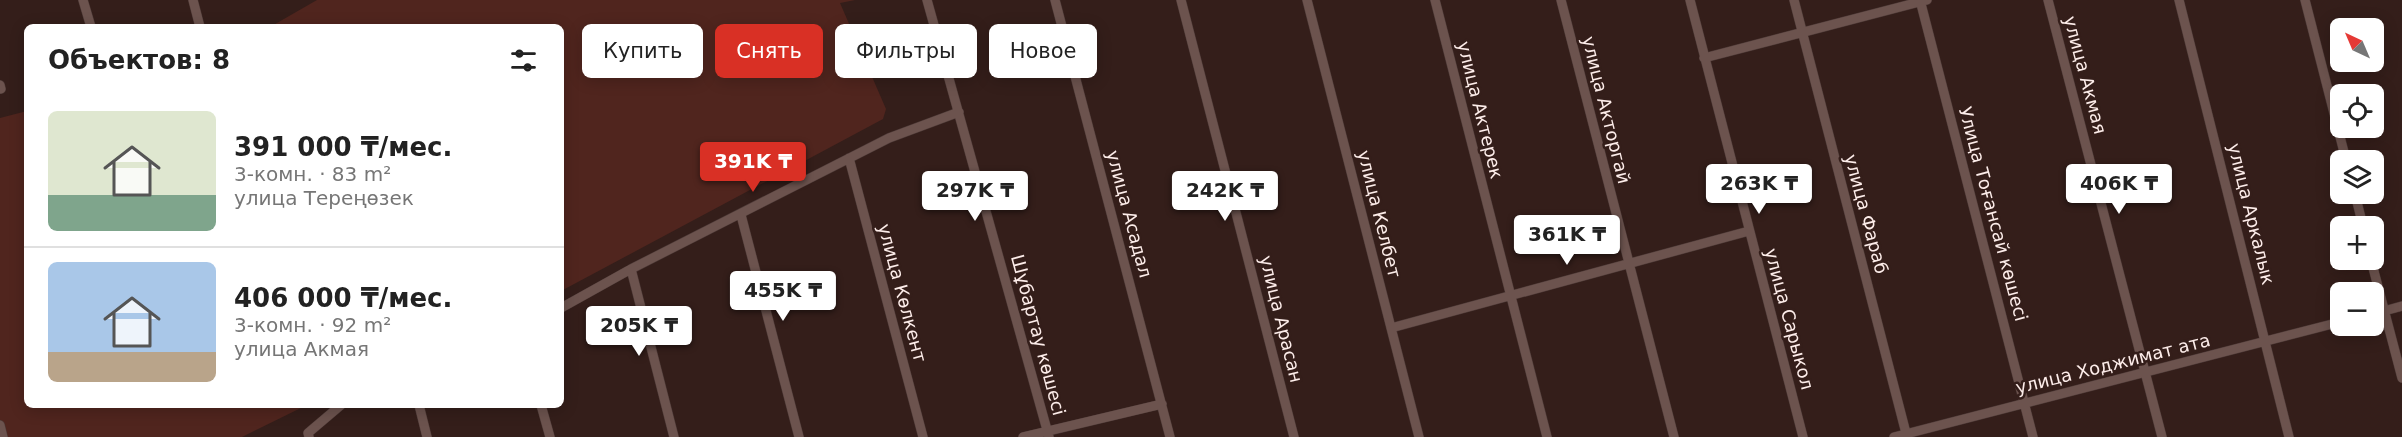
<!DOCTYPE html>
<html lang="ru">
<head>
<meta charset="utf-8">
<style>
	body { margin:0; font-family:"DejaVu Sans",sans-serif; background:#f6f6f6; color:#222; height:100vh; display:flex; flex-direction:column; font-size:22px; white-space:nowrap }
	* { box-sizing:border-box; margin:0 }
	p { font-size:20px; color:#767676 }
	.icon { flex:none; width:33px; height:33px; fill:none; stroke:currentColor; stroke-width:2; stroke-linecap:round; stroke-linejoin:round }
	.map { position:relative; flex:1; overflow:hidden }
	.sheet { position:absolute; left:24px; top:24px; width:540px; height:384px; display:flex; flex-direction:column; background:#fff; border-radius:9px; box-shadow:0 3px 15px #0003 }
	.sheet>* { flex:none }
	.banner { position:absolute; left:582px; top:24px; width:570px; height:54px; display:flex; gap:12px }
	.needle { width:39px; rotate:316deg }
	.controls { position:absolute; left:2330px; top:18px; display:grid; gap:12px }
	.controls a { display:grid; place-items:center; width:54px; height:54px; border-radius:9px; background:#fff; box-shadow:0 3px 15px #0003; font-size:30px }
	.price { position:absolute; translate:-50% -51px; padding:0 14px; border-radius:6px; background:#fff; color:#222; font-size:20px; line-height:39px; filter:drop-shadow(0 2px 3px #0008) }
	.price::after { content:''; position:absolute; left:50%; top:36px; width:18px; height:14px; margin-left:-9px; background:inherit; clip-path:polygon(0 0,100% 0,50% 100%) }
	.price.selected { background:#d93025; color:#fff }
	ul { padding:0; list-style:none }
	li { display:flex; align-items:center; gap:18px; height:150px; padding:0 24px }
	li+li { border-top:2px solid #e0e0e0 }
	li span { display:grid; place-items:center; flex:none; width:168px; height:120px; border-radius:9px; color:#555 }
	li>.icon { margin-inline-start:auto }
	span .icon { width:72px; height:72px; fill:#fffc; stroke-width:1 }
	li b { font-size:26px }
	h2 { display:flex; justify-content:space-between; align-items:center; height:72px; padding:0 24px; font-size:26px }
	.tag { padding:0 21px; border-radius:9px; background:#fff; box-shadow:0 3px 15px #0003; font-size:21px; line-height:54px }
	.tag.selected { background:#d93025; color:#fff }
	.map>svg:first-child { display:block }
	.green { fill:#50251e }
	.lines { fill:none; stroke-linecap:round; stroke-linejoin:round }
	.minor-casing { stroke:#4d3a37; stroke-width:10 }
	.minor { stroke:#6c534e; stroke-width:9 }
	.labels { text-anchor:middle; stroke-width:5; stroke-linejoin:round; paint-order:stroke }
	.street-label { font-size:18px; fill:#fdedea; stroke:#341e1a }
</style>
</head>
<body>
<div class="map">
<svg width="2402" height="437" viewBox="0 0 2402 437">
	<rect width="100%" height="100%" fill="#341e1a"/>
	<!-- green -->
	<path class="green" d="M317,0h538l-15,3 46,106 -3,10 -322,172v-264h-291z
		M27,111v294h280l-65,32h-242v-319z"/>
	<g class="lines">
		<!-- minor casing -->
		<g class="minor-casing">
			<path id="minor" d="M83,0l8,27
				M193,0l7,27
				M927,0l122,437
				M1055,0l115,437
				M1181,0l113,437
				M1307,0l112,437
				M1435,0l112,437
				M1561,0l113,437
				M1690,0l113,437
				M1794,0l113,437
				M1920,0l113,437
				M2048,0l114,437
				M2179,0l110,437
				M2305,0l41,160
				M1704,58l223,-58
				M0,85l1,4
				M849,158l74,279
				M2355,194l8,32
				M741,215l58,222
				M2371,260l31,118
				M631,269l43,168
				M561,308l70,-39 258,-131 70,-26
				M2373,314l29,-8
				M1391,328l358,-97
				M419,405l8,32
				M541,405l9,32
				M0,425l3,12
				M309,437l-1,-4 33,-28
				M1023,437l139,-33
				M1894,437l446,-115"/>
		</g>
		<!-- minor -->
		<use href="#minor" class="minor"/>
	</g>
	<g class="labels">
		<!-- street labels -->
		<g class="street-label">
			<text transform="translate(2085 75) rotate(75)" y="6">улица Акмая</text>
			<text transform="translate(1480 110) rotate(76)" y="6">улица Актерек</text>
			<text transform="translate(1606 110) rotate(76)" y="6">улица Акторгай</text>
			<text transform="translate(1129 214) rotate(75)" y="6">улица Асадал</text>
			<text transform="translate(1379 214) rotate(76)" y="6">улица Келбет</text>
			<text transform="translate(1866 214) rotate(75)" y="6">улица Фараб</text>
			<text transform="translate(1993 214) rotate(75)" y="6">Улица Тоғансай көшесі</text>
			<text transform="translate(2251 214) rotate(76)" y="6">улица Аркалык</text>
			<text transform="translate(902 293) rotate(75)" y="6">улица Көлкент</text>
			<text transform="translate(1281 319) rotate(76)" y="6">улица Арасан</text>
			<text transform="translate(1789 319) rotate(75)" y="6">улица Сарыкол</text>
			<text transform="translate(1038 335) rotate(75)" y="6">Шұбартау көшесі</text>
			<text transform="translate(2113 364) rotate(-14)" y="6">улица Ходжимат ата</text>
		</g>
	</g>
</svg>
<div class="controls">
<a><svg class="needle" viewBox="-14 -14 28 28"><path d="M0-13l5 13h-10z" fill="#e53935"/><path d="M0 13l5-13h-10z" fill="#767676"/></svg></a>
<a><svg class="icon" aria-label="locate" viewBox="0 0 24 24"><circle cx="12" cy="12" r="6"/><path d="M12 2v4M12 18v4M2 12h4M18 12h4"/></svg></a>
<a><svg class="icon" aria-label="layers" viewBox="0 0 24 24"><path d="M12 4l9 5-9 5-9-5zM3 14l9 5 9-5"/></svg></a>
<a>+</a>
<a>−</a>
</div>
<b class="price selected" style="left:753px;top:193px">391K ₸</b>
<b class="price" style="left:1759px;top:215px">263K ₸</b>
<b class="price" style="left:2119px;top:215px">406K ₸</b>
<b class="price" style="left:975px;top:222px">297K ₸</b>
<b class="price" style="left:1225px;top:222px">242K ₸</b>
<b class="price" style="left:1567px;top:266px">361K ₸</b>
<b class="price" style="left:783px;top:322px">455K ₸</b>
<b class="price" style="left:639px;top:357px">205K ₸</b>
<div class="banner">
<a class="tag">Купить</a>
<a class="tag selected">Снять</a>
<a class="tag">Фильтры</a>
<a class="tag">Новое</a>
</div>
<section class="sheet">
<h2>Объектов: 8<svg class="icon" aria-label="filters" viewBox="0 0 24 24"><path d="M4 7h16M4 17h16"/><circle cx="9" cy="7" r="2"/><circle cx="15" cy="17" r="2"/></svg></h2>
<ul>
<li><span style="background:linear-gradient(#dfe7d0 70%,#7fa58c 0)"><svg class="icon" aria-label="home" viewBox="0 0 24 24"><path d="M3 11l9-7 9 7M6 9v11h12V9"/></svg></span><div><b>391 000 ₸/мес.</b><p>3-комн. · 83 m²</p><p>улица Тереңөзек</p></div></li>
<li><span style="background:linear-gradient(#a9c7e8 75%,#b9a48a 0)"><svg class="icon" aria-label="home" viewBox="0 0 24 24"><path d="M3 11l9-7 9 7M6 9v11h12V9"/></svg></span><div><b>406 000 ₸/мес.</b><p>3-комн. · 92 m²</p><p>улица Акмая</p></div></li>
</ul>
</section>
</div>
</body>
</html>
